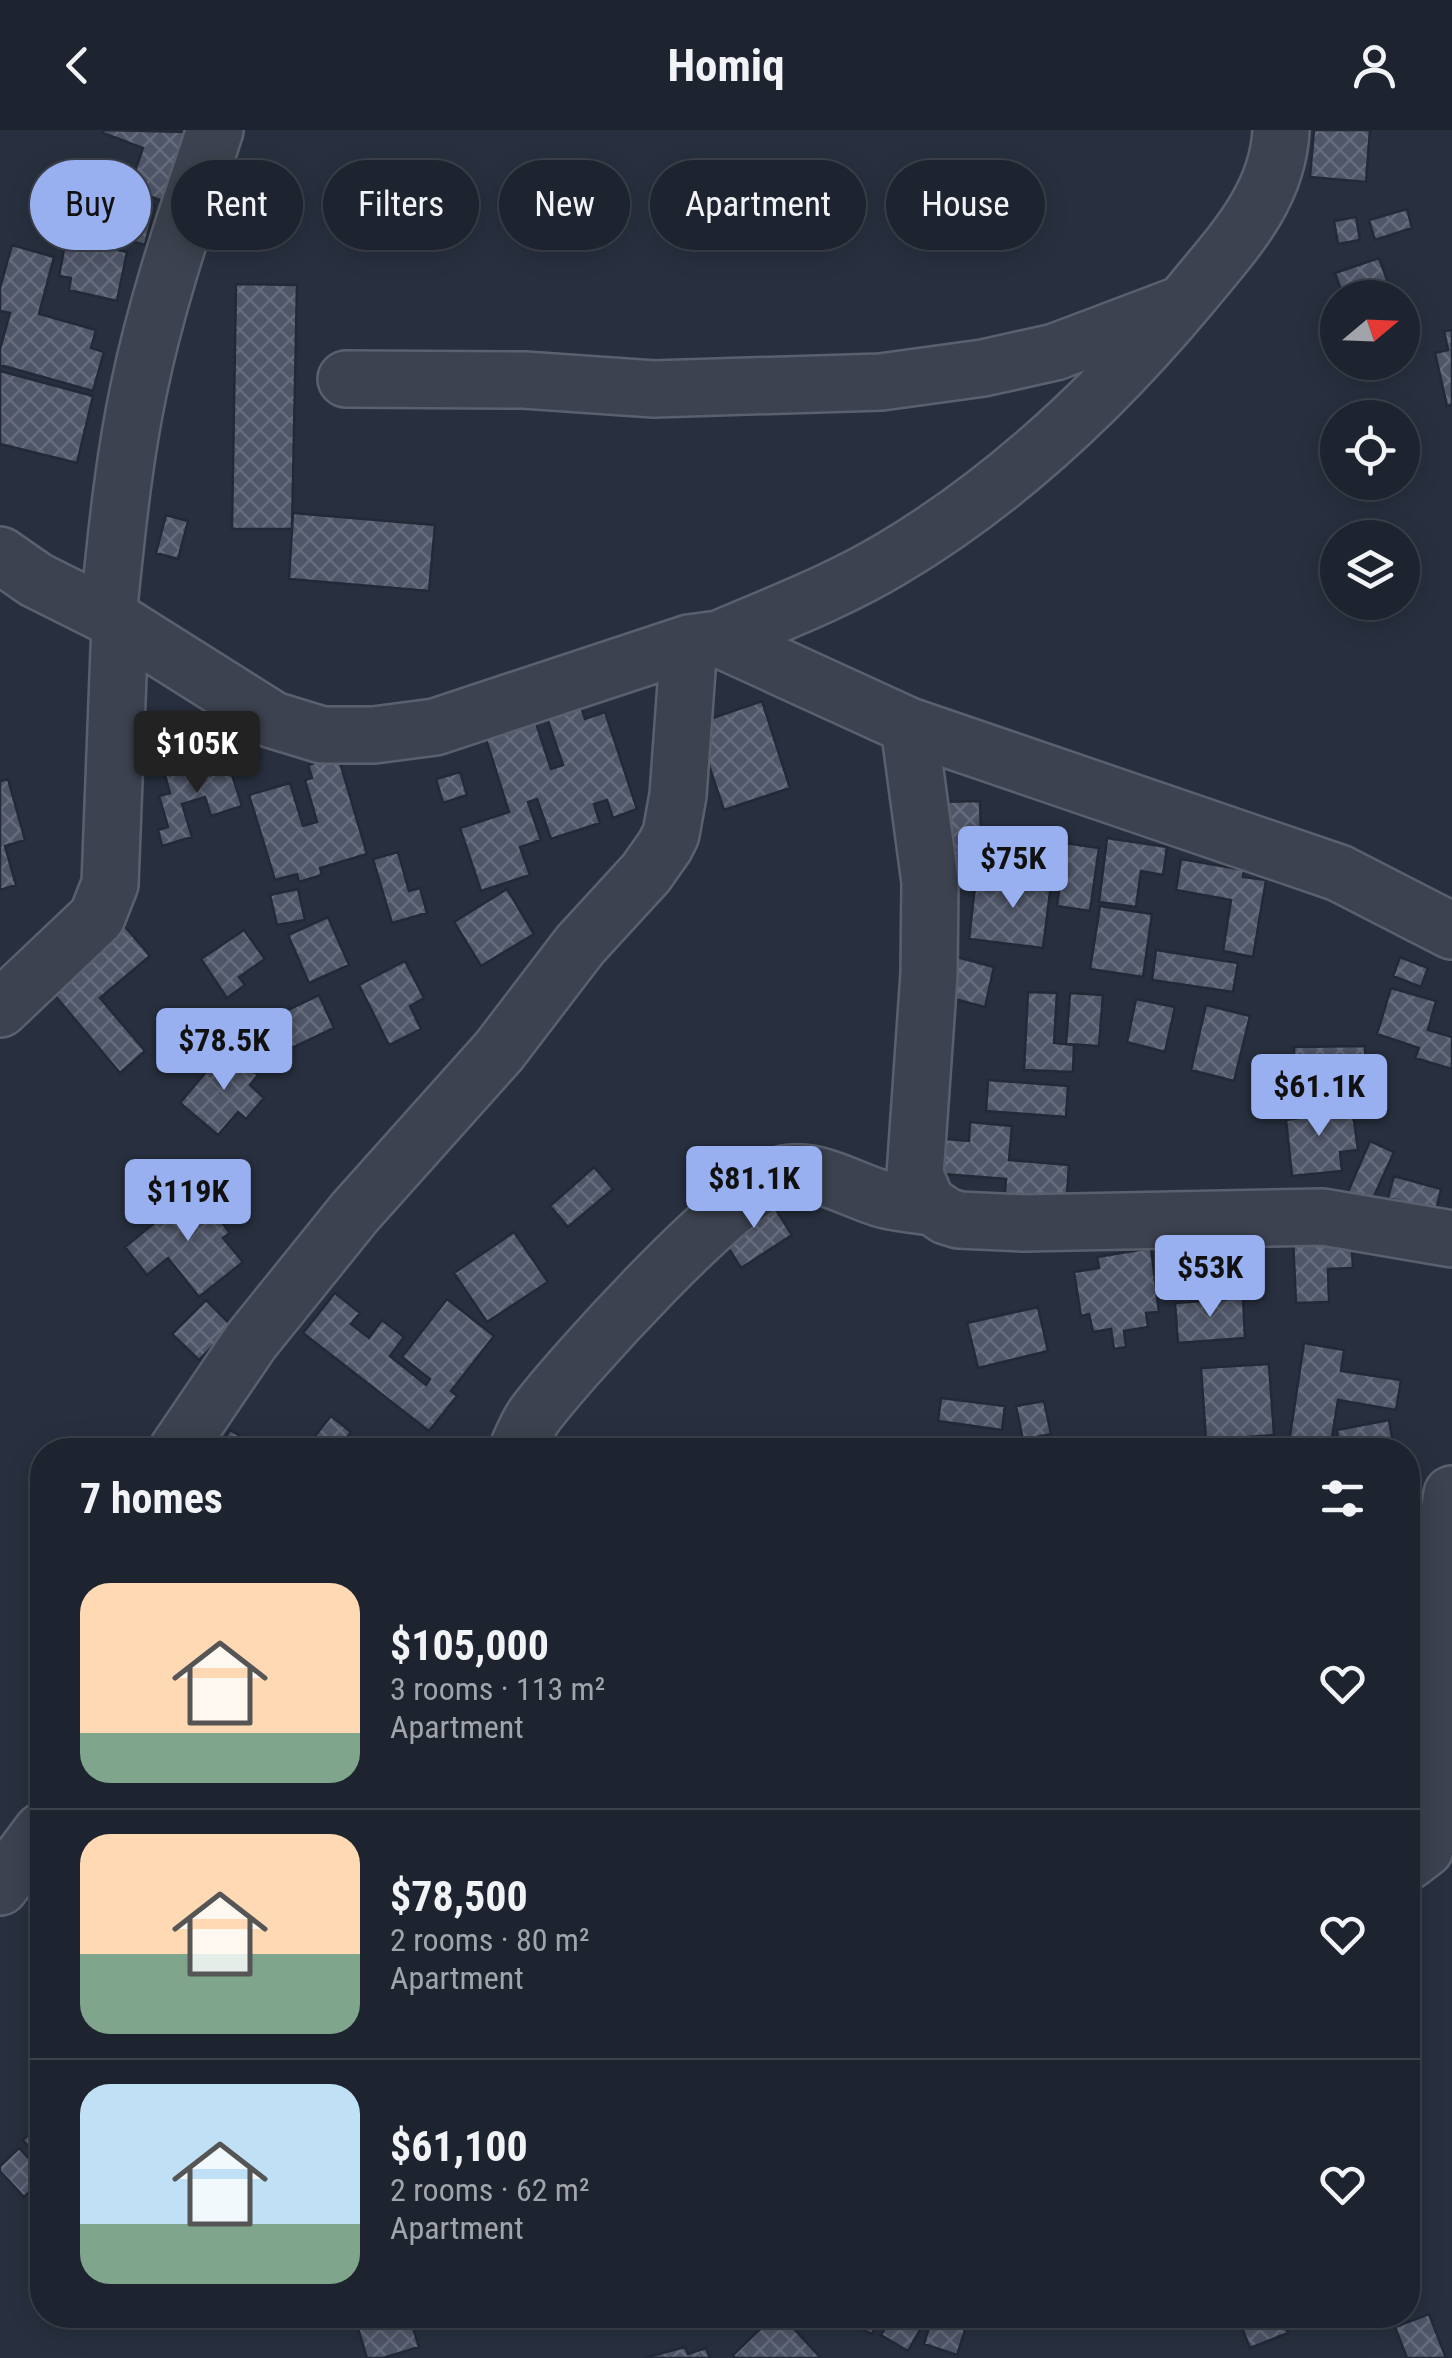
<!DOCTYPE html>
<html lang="en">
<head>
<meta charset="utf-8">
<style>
	body { margin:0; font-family:"Roboto Condensed",sans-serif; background:#2b303b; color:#f1f3f6; height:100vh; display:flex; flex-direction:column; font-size:38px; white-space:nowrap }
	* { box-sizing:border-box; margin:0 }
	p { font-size:32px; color:#a1a4aa }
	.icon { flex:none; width:55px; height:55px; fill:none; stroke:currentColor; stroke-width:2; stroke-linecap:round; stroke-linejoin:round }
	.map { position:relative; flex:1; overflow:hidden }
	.sheet { position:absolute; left:30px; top:1308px; width:1390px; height:890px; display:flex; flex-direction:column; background:#1e242f; border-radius:40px; box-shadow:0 5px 25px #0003,0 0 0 2px #3c414b }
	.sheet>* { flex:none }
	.hud { position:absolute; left:30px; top:30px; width:1392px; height:90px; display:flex; gap:20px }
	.needle { width:65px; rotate:71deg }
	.controls { position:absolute; left:1320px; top:150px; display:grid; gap:20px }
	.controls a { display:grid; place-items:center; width:100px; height:100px; border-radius:50%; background:#1e242f; box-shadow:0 5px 25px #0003,0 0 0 2px #3c414b; font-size:50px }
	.price { position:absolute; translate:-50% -85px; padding:0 22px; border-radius:10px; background:#98b0f0; color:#111; font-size:32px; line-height:65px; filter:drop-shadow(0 2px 5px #0008) }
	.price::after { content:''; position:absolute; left:50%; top:60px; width:30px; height:22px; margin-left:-15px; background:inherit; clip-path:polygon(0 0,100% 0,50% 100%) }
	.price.active { background:#222; color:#fff }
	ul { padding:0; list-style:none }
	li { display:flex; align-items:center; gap:30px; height:250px; padding:0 50px }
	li+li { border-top:2px solid #3c414b }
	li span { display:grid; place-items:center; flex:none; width:280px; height:200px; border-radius:30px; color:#555 }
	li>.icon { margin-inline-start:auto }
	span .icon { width:120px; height:120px; fill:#fffc; stroke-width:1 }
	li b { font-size:42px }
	h2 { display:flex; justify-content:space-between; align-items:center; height:120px; padding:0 50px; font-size:42px }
	.pill { padding:0 35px; border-radius:45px; background:#1e242f; box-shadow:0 5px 25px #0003,0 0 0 2px #3c414b; font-size:35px; line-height:90px }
	.pill.active { background:#98b0f0; color:#111 }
	header { display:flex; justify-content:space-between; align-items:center; height:130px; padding:0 50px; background:#1e242f; font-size:45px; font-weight:700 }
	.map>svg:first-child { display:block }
	.building { fill:url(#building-cross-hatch); stroke:#232937; stroke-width:2.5 }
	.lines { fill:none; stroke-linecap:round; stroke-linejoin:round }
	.minor-casing { stroke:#5a606d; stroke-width:60 }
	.minor { stroke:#3c424f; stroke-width:55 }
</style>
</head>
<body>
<header><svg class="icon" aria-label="back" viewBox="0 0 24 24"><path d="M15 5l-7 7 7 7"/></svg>Homiq<svg class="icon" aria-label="person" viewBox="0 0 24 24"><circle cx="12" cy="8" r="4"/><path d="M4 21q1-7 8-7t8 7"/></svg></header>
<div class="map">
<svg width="1452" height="2228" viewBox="0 0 1452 2228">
	<defs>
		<pattern id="building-cross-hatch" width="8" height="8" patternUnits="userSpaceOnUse" patternTransform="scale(2.5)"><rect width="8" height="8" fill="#4f5668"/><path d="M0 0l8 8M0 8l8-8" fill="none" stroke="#666c7c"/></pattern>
	</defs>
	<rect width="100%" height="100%" fill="#28303f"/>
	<!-- building -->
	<path class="building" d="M104,0l83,2 -25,69 -33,-13 14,-40 -40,-15z
		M1314,0h56l-4,52 -56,-5z
		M78,55l77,21 -10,39 -76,-21z
		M1407,79l5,19 -37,12 -6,-20z
		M1356,87l4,23 -22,4 -4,-23z
		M66,109l61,13 -10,49 -48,-11 2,-12 -12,-2z
		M12,115l42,12 -15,57 57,16 -5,18 13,4 -11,39 -93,-26v-16l10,-36 -10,-2v-23z
		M1379,128l11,30 -28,10h-18l-9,-25z
		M236,154l61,1 -5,244h-60z
		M1452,200v75l-5,1 -12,-53 13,-3 -4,-19z
		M0,241l93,25 -16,67 -77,-19z
		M293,383l142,12 -6,66 -140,-12z
		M166,385l22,6 -10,38 -22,-6z
		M762,571l28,87 -66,22 -29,-86z
		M580,574l5,15 20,-7 32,97 -24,9 -6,-18 -13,4 6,19 -49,16 -14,-40 -9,3 13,38 -21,7 10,28 -49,16 -21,-63 49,-16 -24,-76 50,-16 16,49 12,-4 -17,-50z
		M226,626l16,50 -31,10 -6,-19 -23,7 10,33 -30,9 -4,-16 10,-3 -9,-31 11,-3 -5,-18z
		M338,626l29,98 -47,14 2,7 -23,7 -2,-8 -22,6 -26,-85 41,-12 13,43 14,-4 -12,-42 7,-2 -4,-13z
		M460,642l7,23 -24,8 -7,-24z
		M8,649l17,61 -20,6 11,39 -16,5v-109z
		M980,671l2,76 -44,1 -2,-76z
		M1107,708l60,9 -4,28 -22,-4 -5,36 -37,-5z
		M1065,713l34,5 -9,63 -33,-5z
		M398,722l11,39 11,-3 7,25 -35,10 -19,-64z
		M1181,729l63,11 -1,7 23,3 -13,77 -30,-6 8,-51 -55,-10z
		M1011,740l41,6 -9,72 -74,-9 6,-53 34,5z
		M298,759l7,31 -28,5 -7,-30z
		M507,759l27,45 -53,32 -27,-44z
		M1100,776l52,8 -9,63 -53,-8z
		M328,787l21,48 -40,18 -21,-48z
		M122,793l28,33 -50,42 45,53 -25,22 -73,-87z
		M244,800l21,29 -26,18 6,8 -18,13 -26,-39z
		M1156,820l82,13 -5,29 -81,-12z
		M953,826l41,11 -9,40 -42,-11z
		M1400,827l28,11 -7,19 -28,-11z
		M405,831l19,37 -14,8 11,23 -32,16 -30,-60z
		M1391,858l45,13 -8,29 24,7v32l-37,-11 4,-10 -42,-14z
		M1028,862l29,1 -3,50 20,2 -1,27 -49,-2z
		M1070,863l33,2 -4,51 -33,-2z
		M319,865l15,33 -42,20 -15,-33z
		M1136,869l39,8 -10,45 -38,-10z
		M1206,875l44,11 -16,65 -43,-11z
		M1365,916l1,29h-37l1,21h-36v-49z
		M226,918l32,27 -8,10 14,13 -18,21 -8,-7 -20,23 -38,-32z
		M988,950l80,6 -2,31 -80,-6z
		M1327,970l1,15 25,-2 5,37 -18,2 2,19 -50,5 -6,-56 13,-2 -2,-15z
		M970,992l42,4 -3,34 60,5 -3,44 -62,-5 2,-25 -63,-5 3,-35 23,2z
		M1370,1011l24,11 -24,53 -23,-11z
		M594,1037l19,22 -45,38 -18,-21z
		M1394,1046l47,13 -5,22 -48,-13z
		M196,1059l34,44 -7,5 20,24 -44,35 -31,-39 -21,17 -22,-28z
		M766,1064l26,41 -51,33 -25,-40z
		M514,1102l34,50 -61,40 -33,-49z
		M1351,1107l2,31 -25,1 1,33 -33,1 -3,-64z
		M1151,1118l8,64 -13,1 2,14 -24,4 2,16 -12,2 -3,-20 -18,3 -4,-18 -8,2 -7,-44 25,-4 -2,-11z
		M335,1163l25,20 -9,11 18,14 13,-18 22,17 -14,19 36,29 4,-6 -28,-22 45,-58 47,37 -43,55 6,5 -28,35 -126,-98z
		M1243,1168l2,40 -67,5 -3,-40z
		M206,1170l26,26 -33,34 -27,-26z
		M1038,1177l10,44 -70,17 -11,-45z
		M1304,1213l40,7 -3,21 60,9 -5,30 -58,-10 -8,50 -42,-1z
		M1269,1234l5,71 -68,5 -5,-72z
		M941,1268l64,8 -3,24 -64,-9z
		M1044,1271l7,33 -28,6 -7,-34z
		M331,1286l20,16 -14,18h-33z
		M1389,1290l4,23 -53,7 -3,-20z
		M230,1300l34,20h-46z
		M42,1993v39l-19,-22z
		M19,2018l23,25v7l-18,17 -24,-26v-5z
		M1429,2184l17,44h-39l-12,-31z
		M217,2185h29l-4,13 -26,-7z
		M354,2185h55l10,32 -36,11h-16z
		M775,2185h6l40,43h-86l-2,-3z
		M833,2185h48l-9,19z
		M893,2185h35l-20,36 -27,-16z
		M933,2185h37l-13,40 -33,-11z
		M1237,2185h44l7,18 -38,15z
		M685,2217l3,7 18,-6 4,10h-66z"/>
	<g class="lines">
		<!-- minor casing -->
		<g class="minor-casing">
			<path id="minor" d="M346,249l178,1 130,9 227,-7 102,-14 72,-16 127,-48
				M0,425l36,25 72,36 165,104 49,15h52l61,-8 254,-84 30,-4 190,87 430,147 113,58
				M108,486c8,-76 15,-153 31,-228 18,-88 48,-173 76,-258
				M719,509c58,-25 117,-47 172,-80 115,-68 216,-164 301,-266 40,-49 86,-96 89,-163
				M909,596l21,156 -1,92 -14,201 12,28 19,13 13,4 65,3 299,-6 129,22
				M0,879l97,-92 13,-33 10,-260
				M177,1320l74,-109 104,-129 144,-161 81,-106 66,-72 19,-27 6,-12 7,-39 11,-152
				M517,1320c5,-11 10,-24 17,-34 33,-45 203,-233 250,-242 35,-7 70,18 102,26 15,3 30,5 45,7
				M1408,1732l17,-13 4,-17 15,-290 8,-48
				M0,1757l42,-56"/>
		</g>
		<!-- minor -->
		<use href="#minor" class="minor"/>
	</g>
</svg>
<div class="controls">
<a><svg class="needle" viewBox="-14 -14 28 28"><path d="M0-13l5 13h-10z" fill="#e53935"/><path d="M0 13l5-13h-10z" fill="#a1a4aa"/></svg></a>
<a><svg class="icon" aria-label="locate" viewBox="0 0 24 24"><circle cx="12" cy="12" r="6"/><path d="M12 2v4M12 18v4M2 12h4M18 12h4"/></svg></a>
<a><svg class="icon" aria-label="layers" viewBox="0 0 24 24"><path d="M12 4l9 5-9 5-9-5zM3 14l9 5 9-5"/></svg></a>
</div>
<b class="price active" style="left:197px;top:666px">$105K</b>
<b class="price" style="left:1013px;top:781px">$75K</b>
<b class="price" style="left:224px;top:963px">$78.5K</b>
<b class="price" style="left:1319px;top:1009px">$61.1K</b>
<b class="price" style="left:754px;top:1101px">$81.1K</b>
<b class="price" style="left:188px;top:1114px">$119K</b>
<b class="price" style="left:1210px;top:1190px">$53K</b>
<div class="hud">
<a class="pill active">Buy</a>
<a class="pill">Rent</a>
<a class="pill">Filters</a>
<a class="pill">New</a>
<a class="pill">Apartment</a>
<a class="pill">House</a>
</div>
<section class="sheet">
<h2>7 homes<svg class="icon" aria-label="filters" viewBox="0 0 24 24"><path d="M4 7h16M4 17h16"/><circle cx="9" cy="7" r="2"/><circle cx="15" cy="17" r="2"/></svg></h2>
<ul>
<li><span style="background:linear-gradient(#ffd9b3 75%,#7fa58c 0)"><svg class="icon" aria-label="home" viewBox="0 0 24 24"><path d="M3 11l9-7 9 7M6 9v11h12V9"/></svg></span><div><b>$105,000</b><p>3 rooms · 113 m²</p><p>Apartment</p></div><svg class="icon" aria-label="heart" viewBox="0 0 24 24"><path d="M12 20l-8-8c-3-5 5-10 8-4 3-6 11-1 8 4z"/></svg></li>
<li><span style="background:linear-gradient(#ffd9b3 60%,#7fa58c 0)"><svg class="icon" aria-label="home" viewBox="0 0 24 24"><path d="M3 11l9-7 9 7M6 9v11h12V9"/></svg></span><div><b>$78,500</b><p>2 rooms · 80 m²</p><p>Apartment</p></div><svg class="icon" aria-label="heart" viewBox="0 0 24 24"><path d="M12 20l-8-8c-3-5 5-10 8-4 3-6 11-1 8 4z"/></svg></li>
<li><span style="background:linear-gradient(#bfe0f5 70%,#7fa58c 0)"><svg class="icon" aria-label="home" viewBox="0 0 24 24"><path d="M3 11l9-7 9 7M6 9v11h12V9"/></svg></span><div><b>$61,100</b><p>2 rooms · 62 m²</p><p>Apartment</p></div><svg class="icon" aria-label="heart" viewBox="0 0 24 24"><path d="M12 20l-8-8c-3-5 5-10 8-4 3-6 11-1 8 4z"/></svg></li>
</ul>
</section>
</div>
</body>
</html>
